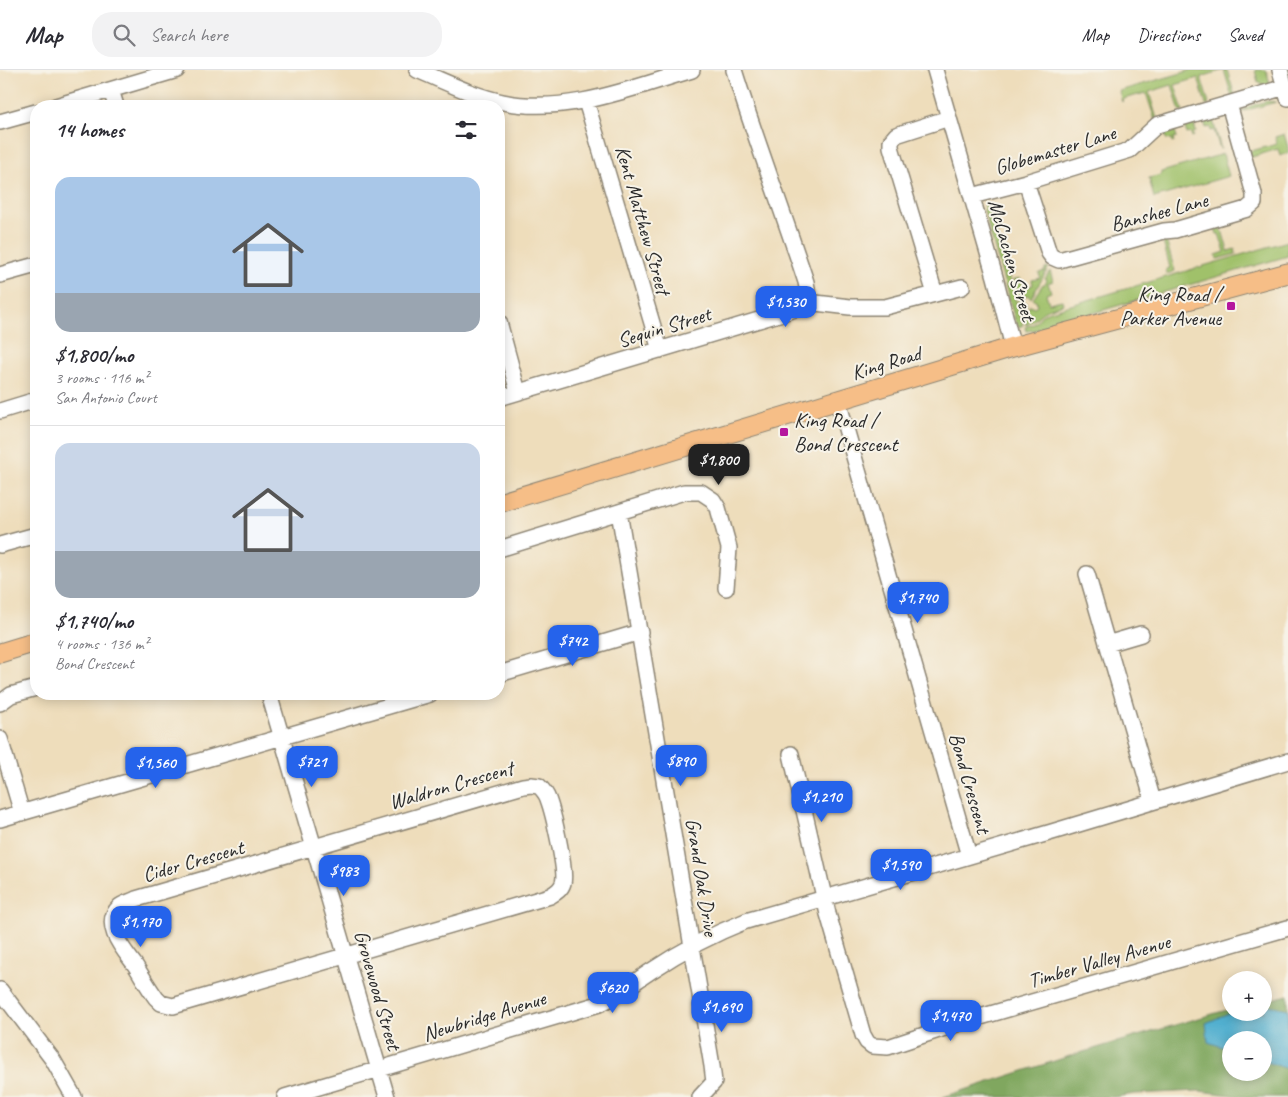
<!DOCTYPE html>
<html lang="en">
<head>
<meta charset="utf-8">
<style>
	body { margin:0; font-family:Caveat,sans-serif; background:#f2f2f3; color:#2b2b33; height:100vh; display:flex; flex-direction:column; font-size:19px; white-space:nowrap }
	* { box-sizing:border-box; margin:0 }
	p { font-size:16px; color:#7c7c81 }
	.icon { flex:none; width:28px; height:28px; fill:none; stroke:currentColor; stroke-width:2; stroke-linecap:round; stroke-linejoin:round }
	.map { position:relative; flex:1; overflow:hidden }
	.sheet { position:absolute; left:30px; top:30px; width:475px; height:600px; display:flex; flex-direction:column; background:#fff; border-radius:20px; box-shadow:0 2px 12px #0003 }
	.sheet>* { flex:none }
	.controls { position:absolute; left:1222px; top:901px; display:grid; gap:10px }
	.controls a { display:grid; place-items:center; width:50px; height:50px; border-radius:50%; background:#fff; box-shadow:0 2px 12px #0003; font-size:25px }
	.price { position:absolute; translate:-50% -42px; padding:0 11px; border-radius:10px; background:#2563eb; color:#fff; font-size:16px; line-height:32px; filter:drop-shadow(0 1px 2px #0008) }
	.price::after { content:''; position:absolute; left:50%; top:30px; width:15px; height:11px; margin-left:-8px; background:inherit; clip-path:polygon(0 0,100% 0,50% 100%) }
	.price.on { background:#222; color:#fff }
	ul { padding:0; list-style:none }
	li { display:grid; align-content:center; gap:10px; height:265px; padding:0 25px }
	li+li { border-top:1px solid #e1e1e2 }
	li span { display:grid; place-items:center; height:155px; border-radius:15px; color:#555 }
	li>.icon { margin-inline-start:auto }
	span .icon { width:90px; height:90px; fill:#fffc; stroke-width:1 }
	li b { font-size:21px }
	h2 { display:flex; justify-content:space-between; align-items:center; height:60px; padding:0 25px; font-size:21px }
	header { display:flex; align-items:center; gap:30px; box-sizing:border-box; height:70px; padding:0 25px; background:#fff; border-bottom:1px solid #e1e1e2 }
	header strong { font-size:24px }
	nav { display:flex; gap:28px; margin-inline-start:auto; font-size:18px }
	.search { width:350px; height:45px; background:#f2f2f3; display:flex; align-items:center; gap:12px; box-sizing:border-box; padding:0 18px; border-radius:20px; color:#7c7c81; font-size:19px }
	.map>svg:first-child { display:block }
	.green { fill:#a0c16a; stroke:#66764a }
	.forest { fill:#80a75e; stroke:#566944; fill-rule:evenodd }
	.water { fill:#51afcf; stroke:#3e6d7d }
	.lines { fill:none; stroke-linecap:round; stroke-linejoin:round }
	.minor-casing { stroke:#8c8473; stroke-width:18 }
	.major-casing { stroke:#8c8473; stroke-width:21 }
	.minor { stroke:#fff; stroke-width:15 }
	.major { stroke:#f6be87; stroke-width:19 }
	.poi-dot { fill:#b5179e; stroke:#f7f3e8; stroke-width:2 }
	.labels { text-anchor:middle; stroke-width:4; stroke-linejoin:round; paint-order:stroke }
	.street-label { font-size:21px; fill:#2b2b2b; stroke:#f7f3e8 }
	.poi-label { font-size:21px; fill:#2b2b2b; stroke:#f7f3e8; text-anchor:end }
</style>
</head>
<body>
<header>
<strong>Map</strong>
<div class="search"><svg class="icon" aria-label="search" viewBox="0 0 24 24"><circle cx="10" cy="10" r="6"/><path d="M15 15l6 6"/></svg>Search here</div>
<nav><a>Map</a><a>Directions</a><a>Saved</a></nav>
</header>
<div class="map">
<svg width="1288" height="1027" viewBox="0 0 1288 1027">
	<rect width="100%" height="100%" fill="#f7f3e8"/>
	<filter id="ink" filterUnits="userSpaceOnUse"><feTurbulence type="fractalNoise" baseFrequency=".02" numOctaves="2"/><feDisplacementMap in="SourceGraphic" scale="10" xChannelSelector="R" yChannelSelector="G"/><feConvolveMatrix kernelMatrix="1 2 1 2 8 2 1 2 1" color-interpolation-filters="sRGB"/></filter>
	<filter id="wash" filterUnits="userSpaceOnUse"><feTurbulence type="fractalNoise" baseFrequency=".0096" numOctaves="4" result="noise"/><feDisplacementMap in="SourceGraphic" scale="20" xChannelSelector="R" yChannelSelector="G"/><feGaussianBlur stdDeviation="1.12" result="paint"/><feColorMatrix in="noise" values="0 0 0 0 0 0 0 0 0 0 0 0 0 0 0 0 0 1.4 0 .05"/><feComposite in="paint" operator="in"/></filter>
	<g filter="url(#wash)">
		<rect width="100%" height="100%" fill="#edb"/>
		<!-- green -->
		<path class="green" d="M1192,0h35l8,26 -3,1 -8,-27 -23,7 8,27 -3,1 -8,-27 -23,7 8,26 -3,1 -8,-27 -23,7 8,27 -2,1 -9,-27 -23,6 -1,3 -3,-11z
			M1255,0h11l4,13 -2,2 -7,2v-4l-3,-1z
			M1267,31l9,1 -36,10 10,-6z
			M1212,47l9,32h-1l-6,-19 -3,1 -1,-4 -4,1 -2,-8z
			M1194,53l2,9 -3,1 1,3 -2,1 -1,-4 -4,1 -3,-9z
			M1174,58l3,9 -4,1 1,4 -2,1 -1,-4 -4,1 -3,-9z
			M1284,64l4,13v6l-8,3 -2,-7 -29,9 -2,-6 30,-8 -2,-7z
			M1223,84l6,22 -75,22 -5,-20 12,-3v-3z
			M985,133l3,1 35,121 -4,2 -4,-7 -31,-109z
			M1220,153l8,28 7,-2 1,5 -19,5 -1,-4 9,-3 -6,-18h-2l-3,-9z
			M1165,167l10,34 -8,3 -1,-5 4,-1 -8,-30z
			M1288,171v15l-253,74 -9,1 -1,-4 9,-3 10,-11z
			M1049,197l-18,31 -4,-3 -4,2v4l4,2 -5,10 -9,-33 7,-2 3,10 10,-3 -1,-5 8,-2 -1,-5 6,-2v-3z
			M1050,201l3,10 -5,2 3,9 -5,2 3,9 13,-3 1,4 -18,6 -12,11 -7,4 -3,-9 7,-11 4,2 3,-2 -1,-5 -3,-1 10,-15h2l2,-4 -2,-1z"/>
		<!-- forest -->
		<path class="forest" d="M1288,925v102h-41l-48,-6 -64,3 -21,3h-171l130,-42 143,-42 15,-4v3h33v-11zM1231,970h33v32h-33z"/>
		<!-- water -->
		<path class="water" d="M1264,934l24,5v60l-24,-8v-21h-33v10l-23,-8 -2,-19 25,-11h33z"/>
	</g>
	<g filter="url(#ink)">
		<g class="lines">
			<!-- minor casing -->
			<g class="minor-casing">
				<path id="minor" d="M417,0c27,11 56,26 86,32 64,13 128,-14 189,-32
					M935,0l60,207 18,70
					M1280,0l8,28
					M111,20l5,16
					M586,31l74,249
					M56,36l121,-36
					M0,52l36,-10
					M1026,112l23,71 3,4 7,3 105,-29 11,-1 72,-21 7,-6v-9l-25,-90
					M972,126l54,-14 104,-32 27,-25 128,-38
					M0,205l36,-10
					M935,224l-44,-147v-6l5,-6 53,-17
					M807,232l43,5h35l77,-20
					M499,252l19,70
					M499,328l303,-91c7,-8 6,-15 4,-25 -23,-71 -50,-141 -72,-212
					M838,331l131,455
					M0,341l36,-11
					M619,442l93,554 2,16 -14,15
					M0,475l36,-10
					M499,479l185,-57h17l12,8 5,8 11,40 -3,40
					M1087,504l66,227
					M1107,574l34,-10
					M499,604l141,-42
					M269,624l118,403
					M0,633l11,-8 25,-7
					M0,669l22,74
					M791,684l37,160 35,121 4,7 5,4 16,1 75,-25 325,-94
					M531,715l8,1c4,4 7,7 9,13 5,13 19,73 15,84 -2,7 -8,10 -13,13l-377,110 -12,-3 -5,-5c-8,-11 -14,-22 -21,-33 -11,-15 -34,-40 -16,-58 4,-4 12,-5 17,-8l387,-113z
					M0,749l430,-125
					M0,920l53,70 21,37
					M285,1027l314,-93c19,-8 35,-22 52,-33 30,-20 62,-37 95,-50l306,-89 236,-71"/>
			</g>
			<!-- major casing -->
			<g class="major-casing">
				<path id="major" d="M499,433l514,-156 275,-74
					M0,583l36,-11"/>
			</g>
			<!-- minor -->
			<use href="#minor" class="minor"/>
			<!-- major -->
			<use href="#major" class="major"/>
		</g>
	</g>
	<!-- markers -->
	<g class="poi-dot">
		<rect x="1226" y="231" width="10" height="10" rx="2.5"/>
		<rect x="779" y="357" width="10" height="10" rx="2.5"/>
	</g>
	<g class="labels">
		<!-- street labels -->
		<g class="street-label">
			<text transform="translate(1055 80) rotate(-17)" y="7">Globemaster Lane</text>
			<text transform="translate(1159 142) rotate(-15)" y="7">Banshee Lane</text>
			<text transform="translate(643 150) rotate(74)" y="7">Kent Matthew Street</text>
			<text transform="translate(1012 190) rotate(74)" y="7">McCachen Street</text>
			<text transform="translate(664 257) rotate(-17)" y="7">Sequin Street</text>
			<text transform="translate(886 293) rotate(-17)" y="7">King Road</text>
			<text transform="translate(970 713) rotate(74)" y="7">Bond Crescent</text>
			<text transform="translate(451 715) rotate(-16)" y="7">Waldron Crescent</text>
			<text transform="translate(193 791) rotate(-16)" y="7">Cider Crescent</text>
			<text transform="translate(702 807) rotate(81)" y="7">Grand Oak Drive</text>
			<text transform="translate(1099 891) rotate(-16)" y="7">Timber Valley Avenue</text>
			<text transform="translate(378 920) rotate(74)" y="7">Grovewood Street</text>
			<text transform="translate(484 946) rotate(-17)" y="7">Newbridge Avenue</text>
		</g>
		<!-- poi labels -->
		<g class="poi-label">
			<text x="1221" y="231">King Road /<tspan x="1221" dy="24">Parker Avenue</tspan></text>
			<text x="794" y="357" text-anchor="start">King Road /<tspan x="794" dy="24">Bond Crescent</tspan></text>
		</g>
	</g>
</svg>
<div class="controls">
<a>+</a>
<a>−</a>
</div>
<b class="price" style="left:786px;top:258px">$1,530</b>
<b class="price on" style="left:719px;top:416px">$1,800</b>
<b class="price" style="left:918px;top:554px">$1,740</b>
<b class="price" style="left:573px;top:597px">$742</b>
<b class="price" style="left:681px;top:717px">$890</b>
<b class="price" style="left:312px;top:718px">$721</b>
<b class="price" style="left:156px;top:719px">$1,560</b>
<b class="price" style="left:822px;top:753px">$1,210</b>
<b class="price" style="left:901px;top:821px">$1,590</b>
<b class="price" style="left:344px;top:827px">$983</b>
<b class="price" style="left:141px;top:878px">$1,170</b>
<b class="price" style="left:613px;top:944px">$620</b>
<b class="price" style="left:722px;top:963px">$1,690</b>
<b class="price" style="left:951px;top:972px">$1,470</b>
<section class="sheet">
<h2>14 homes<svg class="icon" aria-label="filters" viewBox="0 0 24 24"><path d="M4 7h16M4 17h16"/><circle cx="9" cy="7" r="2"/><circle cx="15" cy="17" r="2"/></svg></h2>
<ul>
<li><span style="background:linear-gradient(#a9c7e8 75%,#9aa5b1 0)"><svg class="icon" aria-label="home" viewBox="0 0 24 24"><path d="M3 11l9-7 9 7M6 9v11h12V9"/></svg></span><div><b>$1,800/mo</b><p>3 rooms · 116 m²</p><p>San Antonio Court</p></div></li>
<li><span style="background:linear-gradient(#c9d6e8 70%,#9aa5b1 0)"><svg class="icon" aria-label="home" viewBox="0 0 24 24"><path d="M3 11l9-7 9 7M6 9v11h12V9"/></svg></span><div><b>$1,740/mo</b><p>4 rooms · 136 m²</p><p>Bond Crescent</p></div></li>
</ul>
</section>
</div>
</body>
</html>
